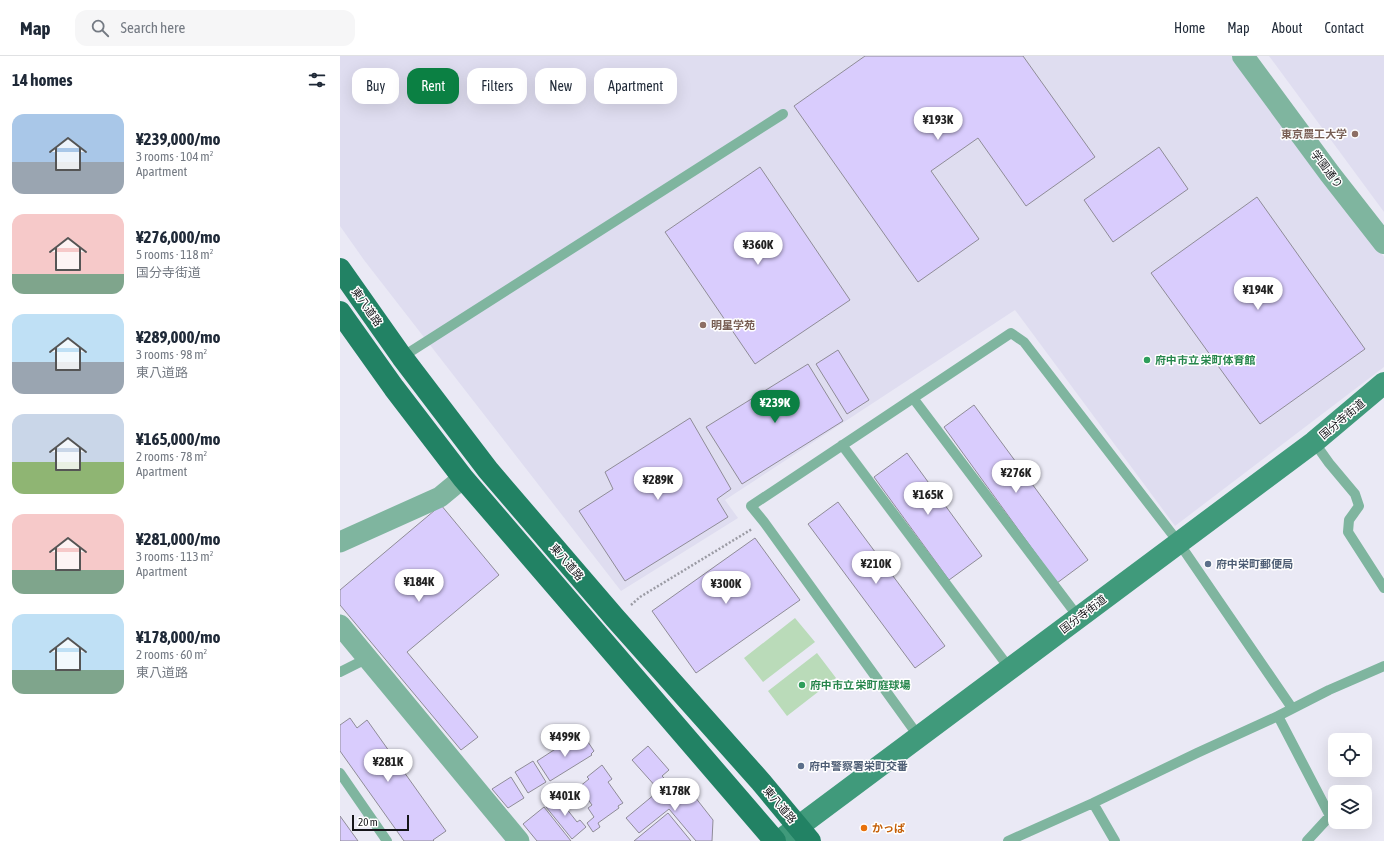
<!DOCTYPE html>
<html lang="en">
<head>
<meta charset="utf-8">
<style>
	body { margin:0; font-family:"Asap Condensed","Noto Sans JP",sans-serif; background:#f6f6f7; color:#1f2937; height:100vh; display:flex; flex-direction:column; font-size:15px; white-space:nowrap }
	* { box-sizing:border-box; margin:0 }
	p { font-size:13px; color:#747a83 }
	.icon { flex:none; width:22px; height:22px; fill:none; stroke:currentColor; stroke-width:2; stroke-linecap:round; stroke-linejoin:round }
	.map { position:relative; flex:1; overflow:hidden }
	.panel { display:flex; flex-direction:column; background:#fff; width:340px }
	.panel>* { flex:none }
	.banner { position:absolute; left:12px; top:12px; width:380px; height:36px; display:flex; gap:8px }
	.fabs { position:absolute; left:988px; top:677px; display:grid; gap:8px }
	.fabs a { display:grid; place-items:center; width:44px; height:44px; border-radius:8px; background:#fff; box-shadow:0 4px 16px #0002; font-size:20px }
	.scale { position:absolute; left:12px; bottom:10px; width:57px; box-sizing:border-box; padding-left:4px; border:2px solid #151519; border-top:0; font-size:11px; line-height:14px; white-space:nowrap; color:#151519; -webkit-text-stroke:3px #fff; paint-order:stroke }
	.price { position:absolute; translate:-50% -34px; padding:0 9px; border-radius:14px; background:#fff; color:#222; font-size:13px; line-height:26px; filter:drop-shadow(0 1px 2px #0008) }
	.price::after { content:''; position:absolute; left:50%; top:24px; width:12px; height:9px; margin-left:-6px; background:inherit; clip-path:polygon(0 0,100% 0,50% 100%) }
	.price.on { background:#0b8043; color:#fff }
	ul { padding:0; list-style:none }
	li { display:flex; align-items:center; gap:12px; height:100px; padding:0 12px }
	li span { display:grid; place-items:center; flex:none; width:112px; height:80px; border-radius:12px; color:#555 }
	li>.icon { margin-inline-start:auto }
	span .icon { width:48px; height:48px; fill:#fffc; stroke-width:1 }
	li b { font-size:17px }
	h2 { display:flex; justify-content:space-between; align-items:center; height:48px; padding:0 12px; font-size:17px }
	.pill { padding:0 14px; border-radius:12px; background:#fff; box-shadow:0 4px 16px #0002; font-size:14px; line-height:36px }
	.pill.on { background:#0b8043; color:#fff }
	header { display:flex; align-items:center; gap:24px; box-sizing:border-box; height:56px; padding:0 20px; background:#fff; border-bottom:1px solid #e0e1e3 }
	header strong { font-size:19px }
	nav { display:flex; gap:22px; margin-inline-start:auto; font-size:14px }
	.search { width:280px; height:36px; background:#f6f6f7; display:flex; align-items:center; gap:10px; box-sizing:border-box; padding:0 14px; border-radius:12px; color:#747a83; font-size:15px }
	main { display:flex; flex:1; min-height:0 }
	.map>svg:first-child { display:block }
	.built { fill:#dfddf0 }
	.green { fill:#badbb9 }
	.building { fill:#d9ccfd; stroke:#8f8c97 }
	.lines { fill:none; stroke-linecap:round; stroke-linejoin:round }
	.path { stroke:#9b9ba4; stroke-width:2.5; stroke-dasharray:2 2; stroke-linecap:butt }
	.service { stroke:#7fb59f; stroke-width:10 }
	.minor { stroke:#7fb59f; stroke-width:21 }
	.tertiary { stroke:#7fb59f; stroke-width:22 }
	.secondary { stroke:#409a7b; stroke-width:22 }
	.primary { stroke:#228264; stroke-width:22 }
	.education-dot { fill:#8d6e63; stroke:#fff; stroke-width:1.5 }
	.leisure-dot { fill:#2e9e5b; stroke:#fff; stroke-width:1.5 }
	.service-dot { fill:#5c6f8a; stroke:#fff; stroke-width:1.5 }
	.food-dot { fill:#e8710a; stroke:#fff; stroke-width:1.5 }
	.labels { text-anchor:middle; stroke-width:3; stroke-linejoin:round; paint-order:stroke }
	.education-label { font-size:11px; font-weight:bold; fill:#785e54; stroke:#fff; text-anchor:end }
	.street-label { font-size:11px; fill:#151519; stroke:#fff }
	.leisure-label { font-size:11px; font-weight:bold; fill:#27864d; stroke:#fff; text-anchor:start }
	.service-label { font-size:11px; font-weight:bold; fill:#4e5e75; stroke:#fff; text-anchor:start }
	.food-label { font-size:11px; font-weight:bold; fill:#c56008; stroke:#fff; text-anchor:start }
</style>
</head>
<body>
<header>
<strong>Map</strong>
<div class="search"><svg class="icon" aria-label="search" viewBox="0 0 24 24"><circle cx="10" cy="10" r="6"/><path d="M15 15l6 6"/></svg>Search here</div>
<nav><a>Home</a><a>Map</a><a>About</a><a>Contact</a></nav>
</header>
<main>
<section class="panel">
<h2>14 homes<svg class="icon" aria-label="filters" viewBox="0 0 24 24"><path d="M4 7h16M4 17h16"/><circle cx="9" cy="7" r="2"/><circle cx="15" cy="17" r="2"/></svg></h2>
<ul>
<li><span style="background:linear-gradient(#a9c7e8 60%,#9aa5b1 0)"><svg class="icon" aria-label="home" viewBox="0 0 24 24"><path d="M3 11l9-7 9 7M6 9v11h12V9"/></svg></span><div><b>¥239,000/mo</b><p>3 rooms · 104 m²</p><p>Apartment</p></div></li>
<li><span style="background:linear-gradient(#f6c9c9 75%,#7fa58c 0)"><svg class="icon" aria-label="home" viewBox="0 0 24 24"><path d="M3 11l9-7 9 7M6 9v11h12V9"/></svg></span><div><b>¥276,000/mo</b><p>5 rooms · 118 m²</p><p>国分寺街道</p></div></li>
<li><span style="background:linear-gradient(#bfe0f5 60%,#9aa5b1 0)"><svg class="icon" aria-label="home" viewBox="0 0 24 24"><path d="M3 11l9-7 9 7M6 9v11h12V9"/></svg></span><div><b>¥289,000/mo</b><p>3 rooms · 98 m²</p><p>東八道路</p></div></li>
<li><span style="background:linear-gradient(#c9d6e8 60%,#8fb573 0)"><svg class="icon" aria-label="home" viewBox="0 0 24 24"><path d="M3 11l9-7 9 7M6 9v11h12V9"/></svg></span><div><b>¥165,000/mo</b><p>2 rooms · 78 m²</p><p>Apartment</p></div></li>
<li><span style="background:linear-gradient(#f6c9c9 70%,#7fa58c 0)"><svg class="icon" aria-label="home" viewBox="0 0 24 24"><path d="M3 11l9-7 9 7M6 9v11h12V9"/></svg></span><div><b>¥281,000/mo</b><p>3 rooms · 113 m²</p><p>Apartment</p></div></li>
<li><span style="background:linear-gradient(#bfe0f5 70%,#7fa58c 0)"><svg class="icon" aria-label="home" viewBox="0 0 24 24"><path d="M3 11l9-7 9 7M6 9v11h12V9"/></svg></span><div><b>¥178,000/mo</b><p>2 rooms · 60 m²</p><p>東八道路</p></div></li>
</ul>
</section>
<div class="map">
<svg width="1044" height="785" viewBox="0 0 1044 785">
	<rect width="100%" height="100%" fill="#eae9f5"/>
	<!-- built -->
	<path class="built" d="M0,0h898l146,201v110l-209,159 -160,-216 -290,190 13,18 -117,73 -257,-331 -24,-34z
		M929,0h115v156z"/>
	<!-- green -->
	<path class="green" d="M455,562l20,24 -52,40 -19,-24z
		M477,597l19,25 -49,38 -19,-25z"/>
	<!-- building -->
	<path class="building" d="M525,0h158l72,101 -69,49 -48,-68 -47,33 48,68 -61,43 -124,-176z
		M819,91l29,42 -75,53 -29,-42z
		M420,111l90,133 -95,64 -90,-132z
		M917,141l108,152 -105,75 -109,-151z
		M498,294l31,50 -22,14 -31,-50z
		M468,308l35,57 -101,63 -36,-57z
		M634,349l114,155 -31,23 -113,-156z
		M350,362l41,71 -14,10 11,18 -103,64 -46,-70 34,-22 -8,-17z
		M567,397l75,103 -33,24 -75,-103z
		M498,446l107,144 -30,22 -107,-144z
		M101,449l58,70 -92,77 71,85 -17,13 -121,-145v-15z
		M415,482l45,62 -104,73 -44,-62z
		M10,662l7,10 10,-8 79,111 -13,9 1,1h-30l-64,-90v-26z
		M237,679l6,9 5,-2 6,9 -3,3 1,1 -42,26 -13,-20z
		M308,690l21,24 -7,6 4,4 -9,8 -25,-28z
		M193,705l13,21 -18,11 -13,-21z
		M262,709l10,14 -4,3 15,21 -5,3 1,2 -21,15 2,4 -7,5 -6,-9 7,-6 -6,-9 4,-3 -13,-18 10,-8 -2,-2z
		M171,721l13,21 -16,10 -16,-19z
		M344,727l29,37 -1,21h-16l-27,-32 -30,24 -13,-15 41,-34 4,4 6,-4 2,3z
		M215,740l4,4 5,-3 6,8 -4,3 11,14 3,-2 6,7 -14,12 -26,-32 2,-2 -1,-1z
		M204,751l27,34h-34l-14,-17z
		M328,757l23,28h-57z
		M0,760l18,25h-18z"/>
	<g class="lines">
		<!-- path -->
		<path class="path" d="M291,549l9,-8 112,-68"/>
		<!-- service -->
		<path class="service" d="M62,301l381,-243
			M573,342l166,220
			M974,386l15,21 26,31 4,12 -10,14 -1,12 36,56
			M502,389l168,224
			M0,616l28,-14
			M938,660l52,100 -23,25
			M579,681l-155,-215 -13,-16 260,-173 13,9 155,201 113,165
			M0,717l47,68
			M753,747l22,38
			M668,785l85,-38 104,-50 81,-37 51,-26 55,-24"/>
		<!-- minor -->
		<path class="minor" d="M0,486l100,-45 23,-19
			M0,569l179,216"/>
		<!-- tertiary -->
		<path class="tertiary" d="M903,0l87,118 54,69"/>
		<!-- secondary -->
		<path class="secondary" d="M439,785l535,-399 70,-59"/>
		<!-- primary -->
		<path class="primary" d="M0,213l62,88 86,113 127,148 146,164 49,59
			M0,256l54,76 69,90 312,363"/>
	</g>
	<!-- markers -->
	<g class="education-dot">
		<circle cx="1015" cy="78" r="4"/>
		<circle cx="363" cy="269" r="4"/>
	</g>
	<g class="leisure-dot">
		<circle cx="807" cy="304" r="4"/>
		<circle cx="462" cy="629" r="4"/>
	</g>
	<g class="service-dot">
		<circle cx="868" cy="508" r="4"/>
		<circle cx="461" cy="710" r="4"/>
	</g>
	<circle class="food-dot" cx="524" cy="772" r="4"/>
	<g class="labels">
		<!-- education labels -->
		<g class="education-label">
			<text x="1007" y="82">東京農工大学</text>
			<text x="371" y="273" text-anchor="start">明星学苑</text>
		</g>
		<!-- street labels -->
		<g class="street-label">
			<text transform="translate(987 113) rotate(53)" y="4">学園通り</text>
			<text transform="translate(27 251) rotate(55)" y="4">東八道路</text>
			<text transform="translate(1002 363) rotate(-40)" y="4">国分寺街道</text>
			<text transform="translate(227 506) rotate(49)" y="4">東八道路</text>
			<text transform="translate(743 558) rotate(-37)" y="4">国分寺街道</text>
			<text transform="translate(440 749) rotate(50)" y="4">東八道路</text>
		</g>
		<!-- leisure labels -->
		<g class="leisure-label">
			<text x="815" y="308">府中市立 栄町体育館</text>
			<text x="470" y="633">府中市立 栄町庭球場</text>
		</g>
		<!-- service labels -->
		<g class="service-label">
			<text x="876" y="512">府中栄町郵便局</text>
			<text x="469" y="714">府中警察署栄町交番</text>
		</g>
		<!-- food labels -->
		<g class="food-label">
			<text x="532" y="776">かっぱ</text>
		</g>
	</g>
</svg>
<div class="fabs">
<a><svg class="icon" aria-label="locate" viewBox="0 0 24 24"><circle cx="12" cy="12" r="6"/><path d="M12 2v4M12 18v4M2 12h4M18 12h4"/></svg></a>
<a><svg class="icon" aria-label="layers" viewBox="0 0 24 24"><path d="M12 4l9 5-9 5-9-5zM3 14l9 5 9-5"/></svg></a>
</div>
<div class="scale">20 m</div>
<b class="price" style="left:598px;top:85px">¥193K</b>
<b class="price" style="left:418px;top:210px">¥360K</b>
<b class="price" style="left:918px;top:255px">¥194K</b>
<b class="price on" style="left:435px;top:368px">¥239K</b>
<b class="price" style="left:676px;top:438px">¥276K</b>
<b class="price" style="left:318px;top:445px">¥289K</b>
<b class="price" style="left:588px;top:460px">¥165K</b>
<b class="price" style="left:536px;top:529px">¥210K</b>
<b class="price" style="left:79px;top:547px">¥184K</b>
<b class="price" style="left:386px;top:549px">¥300K</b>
<b class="price" style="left:225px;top:702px">¥499K</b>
<b class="price" style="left:48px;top:727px">¥281K</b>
<b class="price" style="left:335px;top:756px">¥178K</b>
<b class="price" style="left:225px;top:761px">¥401K</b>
<div class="banner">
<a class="pill">Buy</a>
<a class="pill on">Rent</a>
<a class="pill">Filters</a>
<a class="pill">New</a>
<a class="pill">Apartment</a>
</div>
</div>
</main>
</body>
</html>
